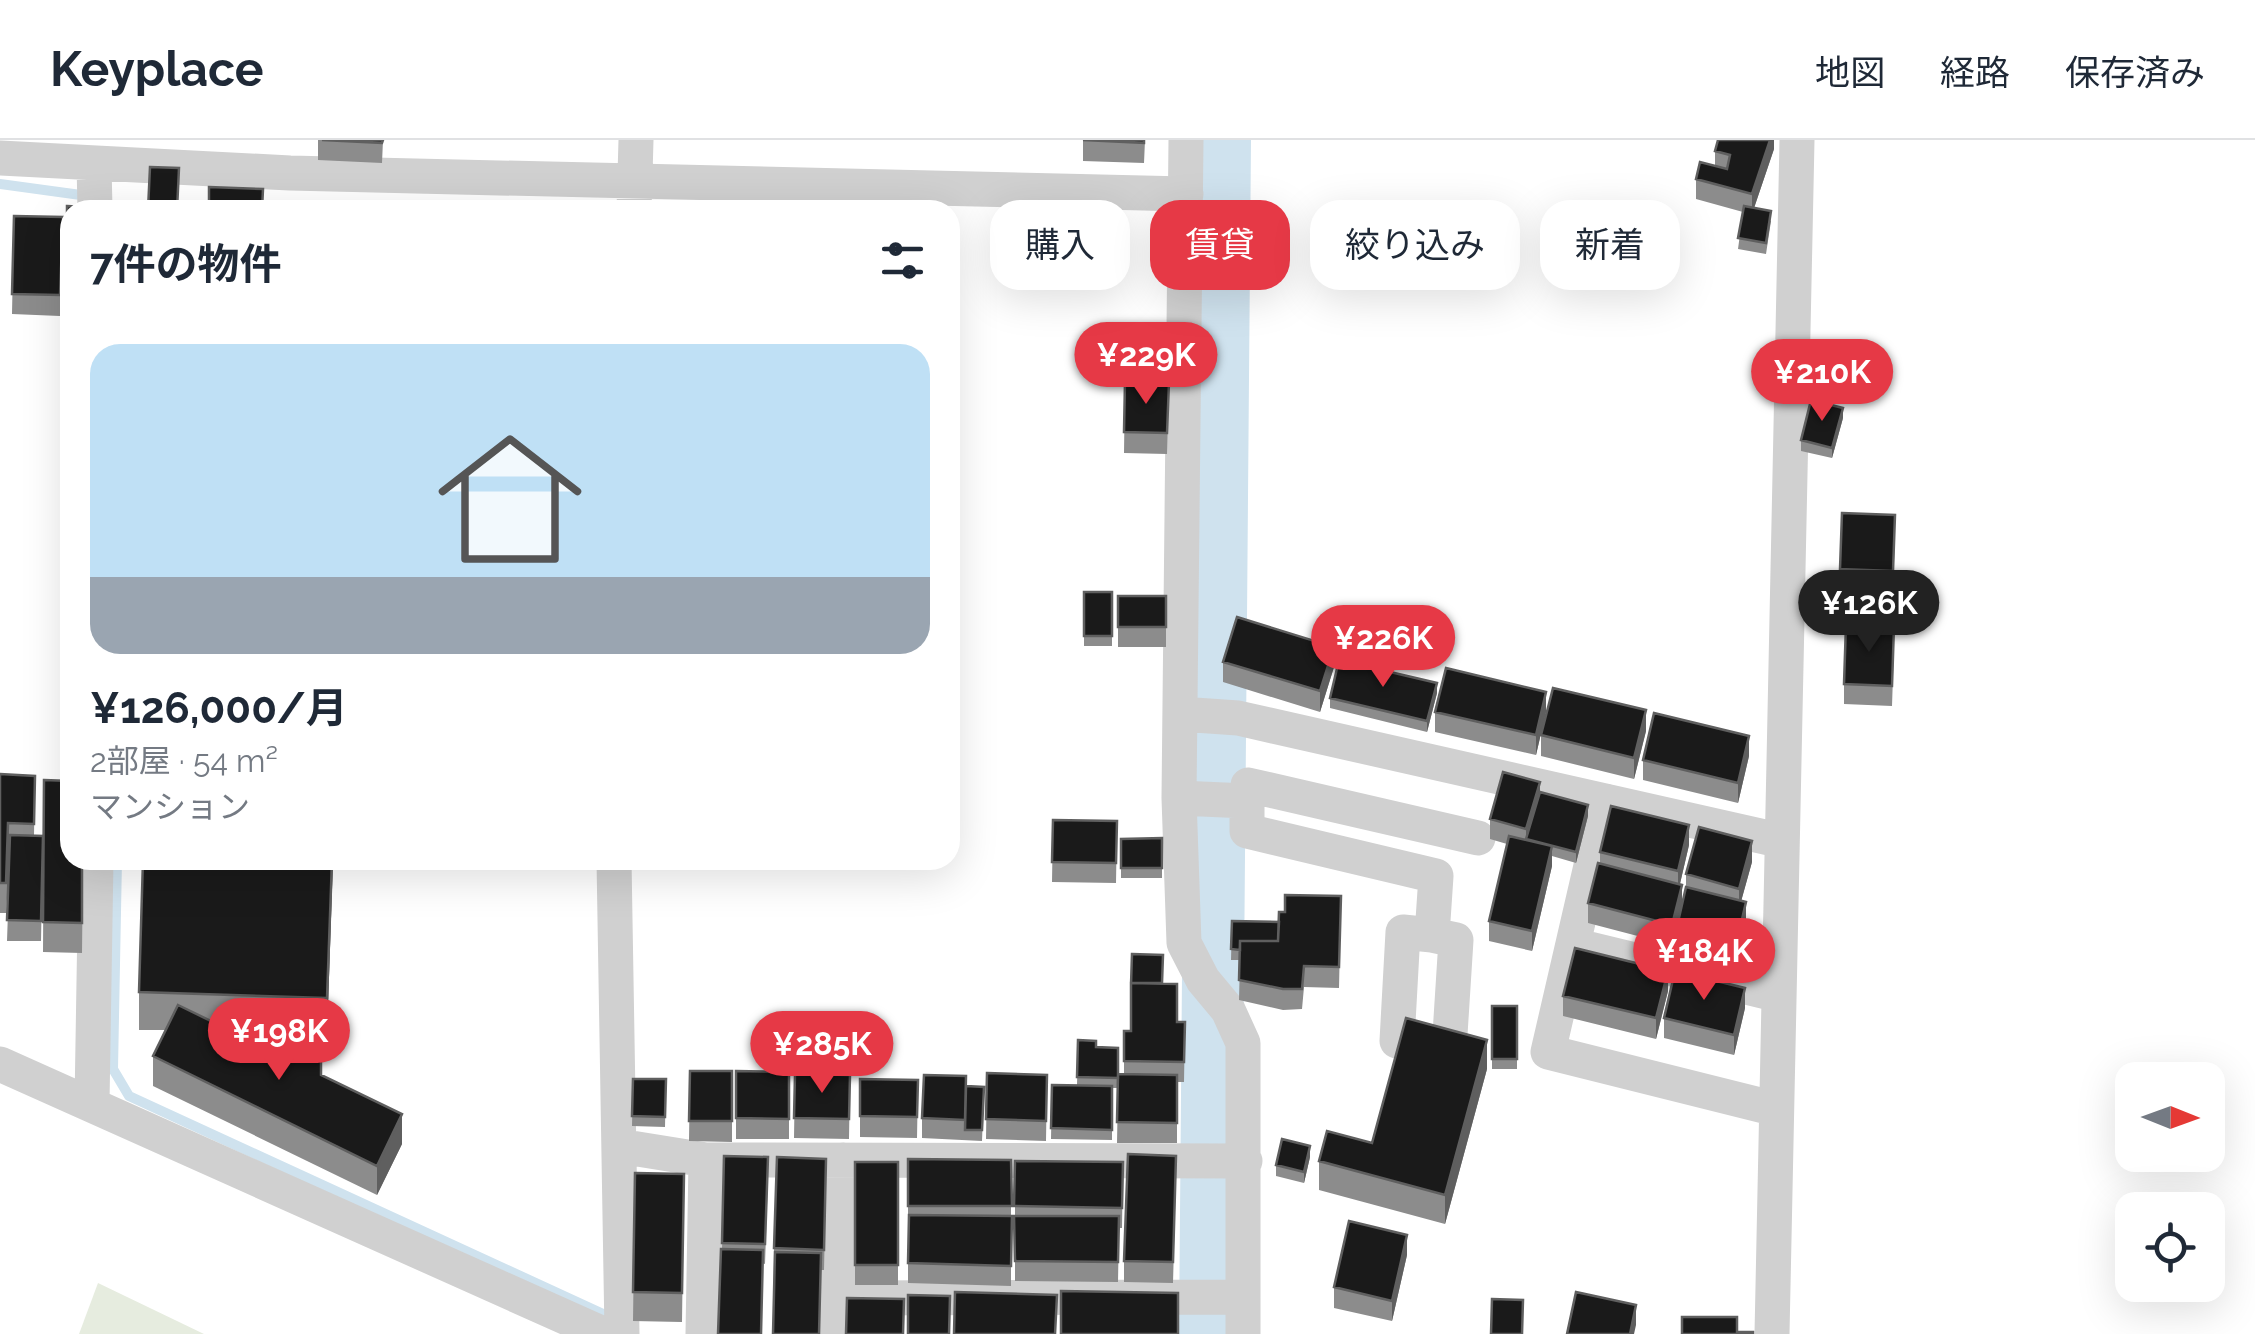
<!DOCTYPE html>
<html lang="ja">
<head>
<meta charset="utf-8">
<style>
	body { margin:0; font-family:Raleway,"Noto Sans JP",sans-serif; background:#f2f2f3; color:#1f2937; height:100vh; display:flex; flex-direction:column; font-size:38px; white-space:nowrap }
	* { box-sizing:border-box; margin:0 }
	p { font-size:32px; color:#747a83 }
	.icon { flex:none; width:55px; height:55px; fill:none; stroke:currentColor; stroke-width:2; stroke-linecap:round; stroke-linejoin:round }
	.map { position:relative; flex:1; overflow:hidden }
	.panel { position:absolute; left:60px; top:60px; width:900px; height:670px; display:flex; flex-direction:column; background:#fff; border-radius:30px; box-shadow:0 10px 40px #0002 }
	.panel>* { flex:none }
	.top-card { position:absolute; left:990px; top:60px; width:950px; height:90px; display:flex; gap:20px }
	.needle { width:65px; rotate:91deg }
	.fabs { position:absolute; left:2115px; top:922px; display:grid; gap:20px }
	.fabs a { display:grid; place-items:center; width:110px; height:110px; border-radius:20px; background:#fff; box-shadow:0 10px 40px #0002; font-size:50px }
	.price { position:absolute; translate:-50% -85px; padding:0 22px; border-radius:35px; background:#e63946; color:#fff; font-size:32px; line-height:65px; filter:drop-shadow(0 2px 5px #0008) }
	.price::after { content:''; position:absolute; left:50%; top:60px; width:30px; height:22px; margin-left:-15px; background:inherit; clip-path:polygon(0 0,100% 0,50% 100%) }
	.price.active { background:#222; color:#fff }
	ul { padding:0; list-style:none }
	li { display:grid; align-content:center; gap:20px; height:530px; padding:0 30px }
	li span { display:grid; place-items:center; height:310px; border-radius:30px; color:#555 }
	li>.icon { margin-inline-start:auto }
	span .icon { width:180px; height:180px; fill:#fffc; stroke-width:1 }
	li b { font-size:42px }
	h2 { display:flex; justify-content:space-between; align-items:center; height:120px; padding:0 30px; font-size:42px }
	.chip { padding:0 35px; border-radius:30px; background:#fff; box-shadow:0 10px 40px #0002; font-size:35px; line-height:90px }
	.chip.active { background:#e63946; color:#fff }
	header { display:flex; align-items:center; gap:60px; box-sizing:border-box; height:140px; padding:0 50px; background:#fff; border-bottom:2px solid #e0e1e3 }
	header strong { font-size:48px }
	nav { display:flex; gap:55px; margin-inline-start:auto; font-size:35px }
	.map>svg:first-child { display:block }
	.green { fill:#e6ecdf }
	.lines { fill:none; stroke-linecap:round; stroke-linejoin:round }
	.stream { stroke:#cfe2ee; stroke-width:10 }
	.river { stroke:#cfe2ee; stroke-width:62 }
	.minor { stroke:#d0d0d0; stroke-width:35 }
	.wall { fill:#8c8c8c }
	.shaded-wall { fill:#5f5f5f }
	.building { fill:#1a1a1a; stroke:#5f5f5f; stroke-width:2.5 }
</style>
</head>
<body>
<header>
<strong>Keyplace</strong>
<nav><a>地図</a><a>経路</a><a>保存済み</a></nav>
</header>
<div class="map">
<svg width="2255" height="1194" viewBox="0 0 2255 1194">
	<rect width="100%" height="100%" fill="#fff"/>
	<!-- green -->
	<path class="green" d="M98,1143l106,51h-125z"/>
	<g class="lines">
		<!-- stream -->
		<path class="stream" d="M0,44l88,12
			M117,720l-4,209 16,27 485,223"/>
		<!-- river -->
		<path class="river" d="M1210,1194l10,-1194"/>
		<!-- minor -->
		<path class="minor" d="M1186,0l-7,658 5,145 19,37 25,30 15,33v291
			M0,18l290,15 896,21
			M94,23l1,47
			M634,70l2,-70
			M1180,574l58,4 544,123
			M1179,658l68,3 1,-16 230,53
			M1247,661v30l189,45 -4,59 24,5 -7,110
			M1606,661l-58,251 228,57
			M614,720l8,474
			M1573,805l206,50
			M1397,901l6,-109 29,3
			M0,924l603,270
			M92,963l4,-243
			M619,1006l87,14 539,1
			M837,1158l406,-1
			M703,1194l3,-174
			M835,1194l8,-174
			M1772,1194l25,-1194"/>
	</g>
	<!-- wall -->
	<path class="wall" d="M318,0h65l-1,23 -64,-3z
		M1083,0h62l-1,23 -61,-2z
		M1774,0v9l-20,59 17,13 -5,33 -28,-5 5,-37 -47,-13v-20l19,-13v-15z
		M70,70v77h-3v-46z
		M14,76l49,1 -3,99 -48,-2z
		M1125,241l44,1 -2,72 -43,-1z
		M1843,278l-11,40 -31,-7v-11z
		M1895,395l-2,56 -53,-2v-20z
		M1084,452h28v54h-28z
		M1118,456h48v51h-48z
		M1894,506l-2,60 -48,-2v-20z
		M1223,522l111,5 -14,45 -97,-30z
		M1437,553l-10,39 -97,-24v-10z
		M1435,572h111l-10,43 -101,-23z
		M1646,591l-12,48 -93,-23v-21z
		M1749,616l-11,47 -95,-23v-20z
		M0,634l35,2 -1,59 9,1 -2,105h-34l3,-88 -4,60h-6z
		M44,640l39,80 -1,93 -39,-1z
		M1540,652l48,24 -12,47 -24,-7v10l-20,85 -43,-10v-20l18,-77 -17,-5v-20z
		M1053,680l64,1 -1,62 -64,-1z
		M1162,698v40h-41v-39z
		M1689,705l-9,39 2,18 4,-15v-13l66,-12 -11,39 5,21 -10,44 -60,-15 1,-25 -5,19 -84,-22v-20l12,-40v-11z
		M333,720l-6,176 -92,-3 86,42 81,69 -25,51 -224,-109v-30l13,-26h-27v-38z
		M1341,756l-2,92 -35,-1 -2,22 -19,1 -44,-10 1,-40h-9l1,-39 47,1 6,-10z
		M1163,843l14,39h8l-1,60h-7v61h-60l1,-55h-6v52l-61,-1 1,-54h25l1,-45 18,7 22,27h6v-43h7z
		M1668,851l-12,48 -93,-23v-20z
		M1492,866h25v63h-25z
		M1745,868l-11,47 -70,-17v-20z
		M1487,929l-42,155 -126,-34v-29l53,-18z
		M690,931h42v71l-43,-1z
		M736,931l53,1v67h-53z
		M987,933l60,2 -1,66 -60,-2z
		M795,934l55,1 -1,64 -55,-1z
		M633,939h33l-1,48 -33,-1z
		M860,939l58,1 -1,58 -57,-1z
		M966,946l18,1 -2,54 -60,-3v-20z
		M724,1016l44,21 -3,87 -43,-15z
		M1310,1017l-6,26 -28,-7v-11z
		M908,1019l103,1v126l-103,-3z
		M1015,1021l108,1 -1,66h-3l-1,54 -103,-1z
		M855,1022h43v123h-43z
		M635,1033l49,1 -2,148 -49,-1z
		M1176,1036l-3,107 -49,-1v-21z
		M826,1039l-2,91h-3l-48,64 1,-86z
		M1407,1115l-15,66 -58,-13v-21z"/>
	<!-- shaded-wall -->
	<path class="shaded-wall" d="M1770,0h4v9l-22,65v-20z
		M1843,268v10l-11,40v-10z
		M1334,507v20l-14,45v-21z
		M1437,543v10l-10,39v-11z
		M1546,552v20l-10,43v-20z
		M1646,570v21l-12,48v-21z
		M1749,596v20l-11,47v-20z
		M1540,642v20l-14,37v-10z
		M1588,665v11l-12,47v-11z
		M1689,685v20l-11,47v-21z
		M1752,701v21l-13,47v-20z
		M1552,706v20l-20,85v-20z
		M332,720h1l-6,176v-38z
		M1682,745v20l-10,40v-20z
		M1746,762v20l-10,44v-21z
		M1668,831v20l-12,48v-21z
		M1745,848v20l-11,47v-20z
		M1487,900v29l-42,155v-29z
		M402,974v30l-25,51v-29z
		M1310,1006v11l-6,26v-11z
		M1407,1095v20l-15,66v-20z
		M1636,1165v20l-2,9h-4z"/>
	<!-- building -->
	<path class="building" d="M322,0h61l-1,3z
		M1083,0h61v3z
		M1718,0h52l-18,54 -56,-15 4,-17 27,7 3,-14 -15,-4z
		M150,27l29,1 -2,42h-29z
		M209,47l54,2 -1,21h-53z
		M67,66l17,1v3h-14v31h-3z
		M1744,66l27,5 -5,32 -28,-5z
		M14,76l49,1 -3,78 -48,-1z
		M68,105h2v32h-3z
		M1125,241l44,1 -2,51 -43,-1z
		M1811,260l32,8 -11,40 -31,-8z
		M1842,373l53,2 -2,56 -53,-2z
		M1084,452h28v44h-28z
		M1118,456h48v31h-48z
		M1237,477l97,30 -14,44 -97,-29z
		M1846,484l48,2 -2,60 -48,-2z
		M1339,520l98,23 -10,38 -97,-23z
		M1446,528l100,24 -10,43 -101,-23z
		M1553,548l93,22 -12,48 -93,-23z
		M1654,573l95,23 -11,47 -95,-23z
		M1503,632l37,10 -14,47 -36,-10z
		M0,634l35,2 -1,48 -26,-1 -2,60h-6z
		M44,640l26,1v79h12v63l-39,-1z
		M1540,652l48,13 -12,47 -50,-13z
		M1611,666l78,19 -11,46 -78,-19z
		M1053,680l64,1 -1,42 -64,-1z
		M1699,687l53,14 -13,48 -53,-15z
		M10,695l33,1 -2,85 -34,-1z
		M1509,696l43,10 -20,85 -43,-10z
		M1162,698v30h-41v-29z
		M143,720h189l-5,138 -188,-6z
		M1598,723l84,22 -10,40 -84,-22z
		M1686,747l60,15 -10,43 -60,-14z
		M1285,755l56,1 -2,71 -35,-1 -2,23h-19l-44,-9 1,-39h38l1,-29h6z
		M1232,781l47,1 -1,19h-38v9l-9,-1z
		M1575,808l93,23 -12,47 -93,-22z
		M1132,814l31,1 -1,28h-31v2z
		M1675,831l70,17 -11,47 -70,-17z
		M1131,843l46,1v38h8l-1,40 -60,-1v-30h7z
		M178,865l74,36 69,1v33l81,39 -25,52 -224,-110z
		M1492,866h25v53h-25z
		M1406,878l81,22 -42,155 -126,-34 8,-30 45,12z
		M1078,900l18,1v6l22,1v30l-41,-1z
		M690,931h42v50h-43z
		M736,931l53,1v47l-53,-1z
		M987,933l60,2 -1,46 -60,-2z
		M795,934l55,1 -1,44 -55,-1z
		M1118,934l59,1v48l-60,-1z
		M924,935l42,1 -1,44 -43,-2z
		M633,939h33l-1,38 -33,-1z
		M860,939l58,1 -1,37 -57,-1z
		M1052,945l60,1v44l-61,-2z
		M966,946l18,1 -2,43h-17z
		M1282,999l28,7 -6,26 -28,-7z
		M1128,1014l48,2 -3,106 -49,-1z
		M724,1016l44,1 -3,87 -43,-1z
		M777,1017l49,2 -2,91 -50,-2z
		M908,1019l103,1 1,46h-104z
		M1015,1021l108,1 -1,46 -108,-2z
		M855,1022h43v103h-43z
		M635,1033l49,1 -2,119 -49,-1z
		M909,1075l103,1 -1,50 -103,-3z
		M1014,1076h105l-1,46 -103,-1z
		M1349,1081l58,14 -15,66 -58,-14z
		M721,1109l42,1 -2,84h-43z
		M775,1112l46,1 -2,81h-46z
		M1061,1151l117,2v41h-117z
		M955,1152l102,3 -2,39h-101z
		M1576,1152l60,13 -6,29h-63z
		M908,1155l42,1 -1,38h-41z
		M847,1158l57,1 -1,35h-57z
		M1492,1159l31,1 -1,34h-31z
		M1682,1177h55v15h16v2h-71z"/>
</svg>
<div class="fabs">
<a><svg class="needle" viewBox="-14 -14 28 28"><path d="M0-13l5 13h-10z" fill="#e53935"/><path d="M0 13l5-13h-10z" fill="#747a83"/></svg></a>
<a><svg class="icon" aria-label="locate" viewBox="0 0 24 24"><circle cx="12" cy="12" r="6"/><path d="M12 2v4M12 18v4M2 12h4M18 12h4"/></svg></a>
</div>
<b class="price" style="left:1146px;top:267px">¥229K</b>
<b class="price" style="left:1822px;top:284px">¥210K</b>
<b class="price active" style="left:1869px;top:515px">¥126K</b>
<b class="price" style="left:1383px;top:550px">¥226K</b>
<b class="price" style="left:1704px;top:863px">¥184K</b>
<b class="price" style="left:279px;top:943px">¥198K</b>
<b class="price" style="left:822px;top:956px">¥285K</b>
<div class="top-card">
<a class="chip">購入</a>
<a class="chip active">賃貸</a>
<a class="chip">絞り込み</a>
<a class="chip">新着</a>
</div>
<section class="panel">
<h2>7件の物件<svg class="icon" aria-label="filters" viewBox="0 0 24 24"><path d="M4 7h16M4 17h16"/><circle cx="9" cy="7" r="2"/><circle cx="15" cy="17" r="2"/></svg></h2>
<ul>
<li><span style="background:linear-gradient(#bfe0f5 75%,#9aa5b1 0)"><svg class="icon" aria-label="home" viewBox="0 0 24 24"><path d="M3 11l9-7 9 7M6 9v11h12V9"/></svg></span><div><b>¥126,000/月</b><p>2部屋 · 54 m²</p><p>マンション</p></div></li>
</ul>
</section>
</div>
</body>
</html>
